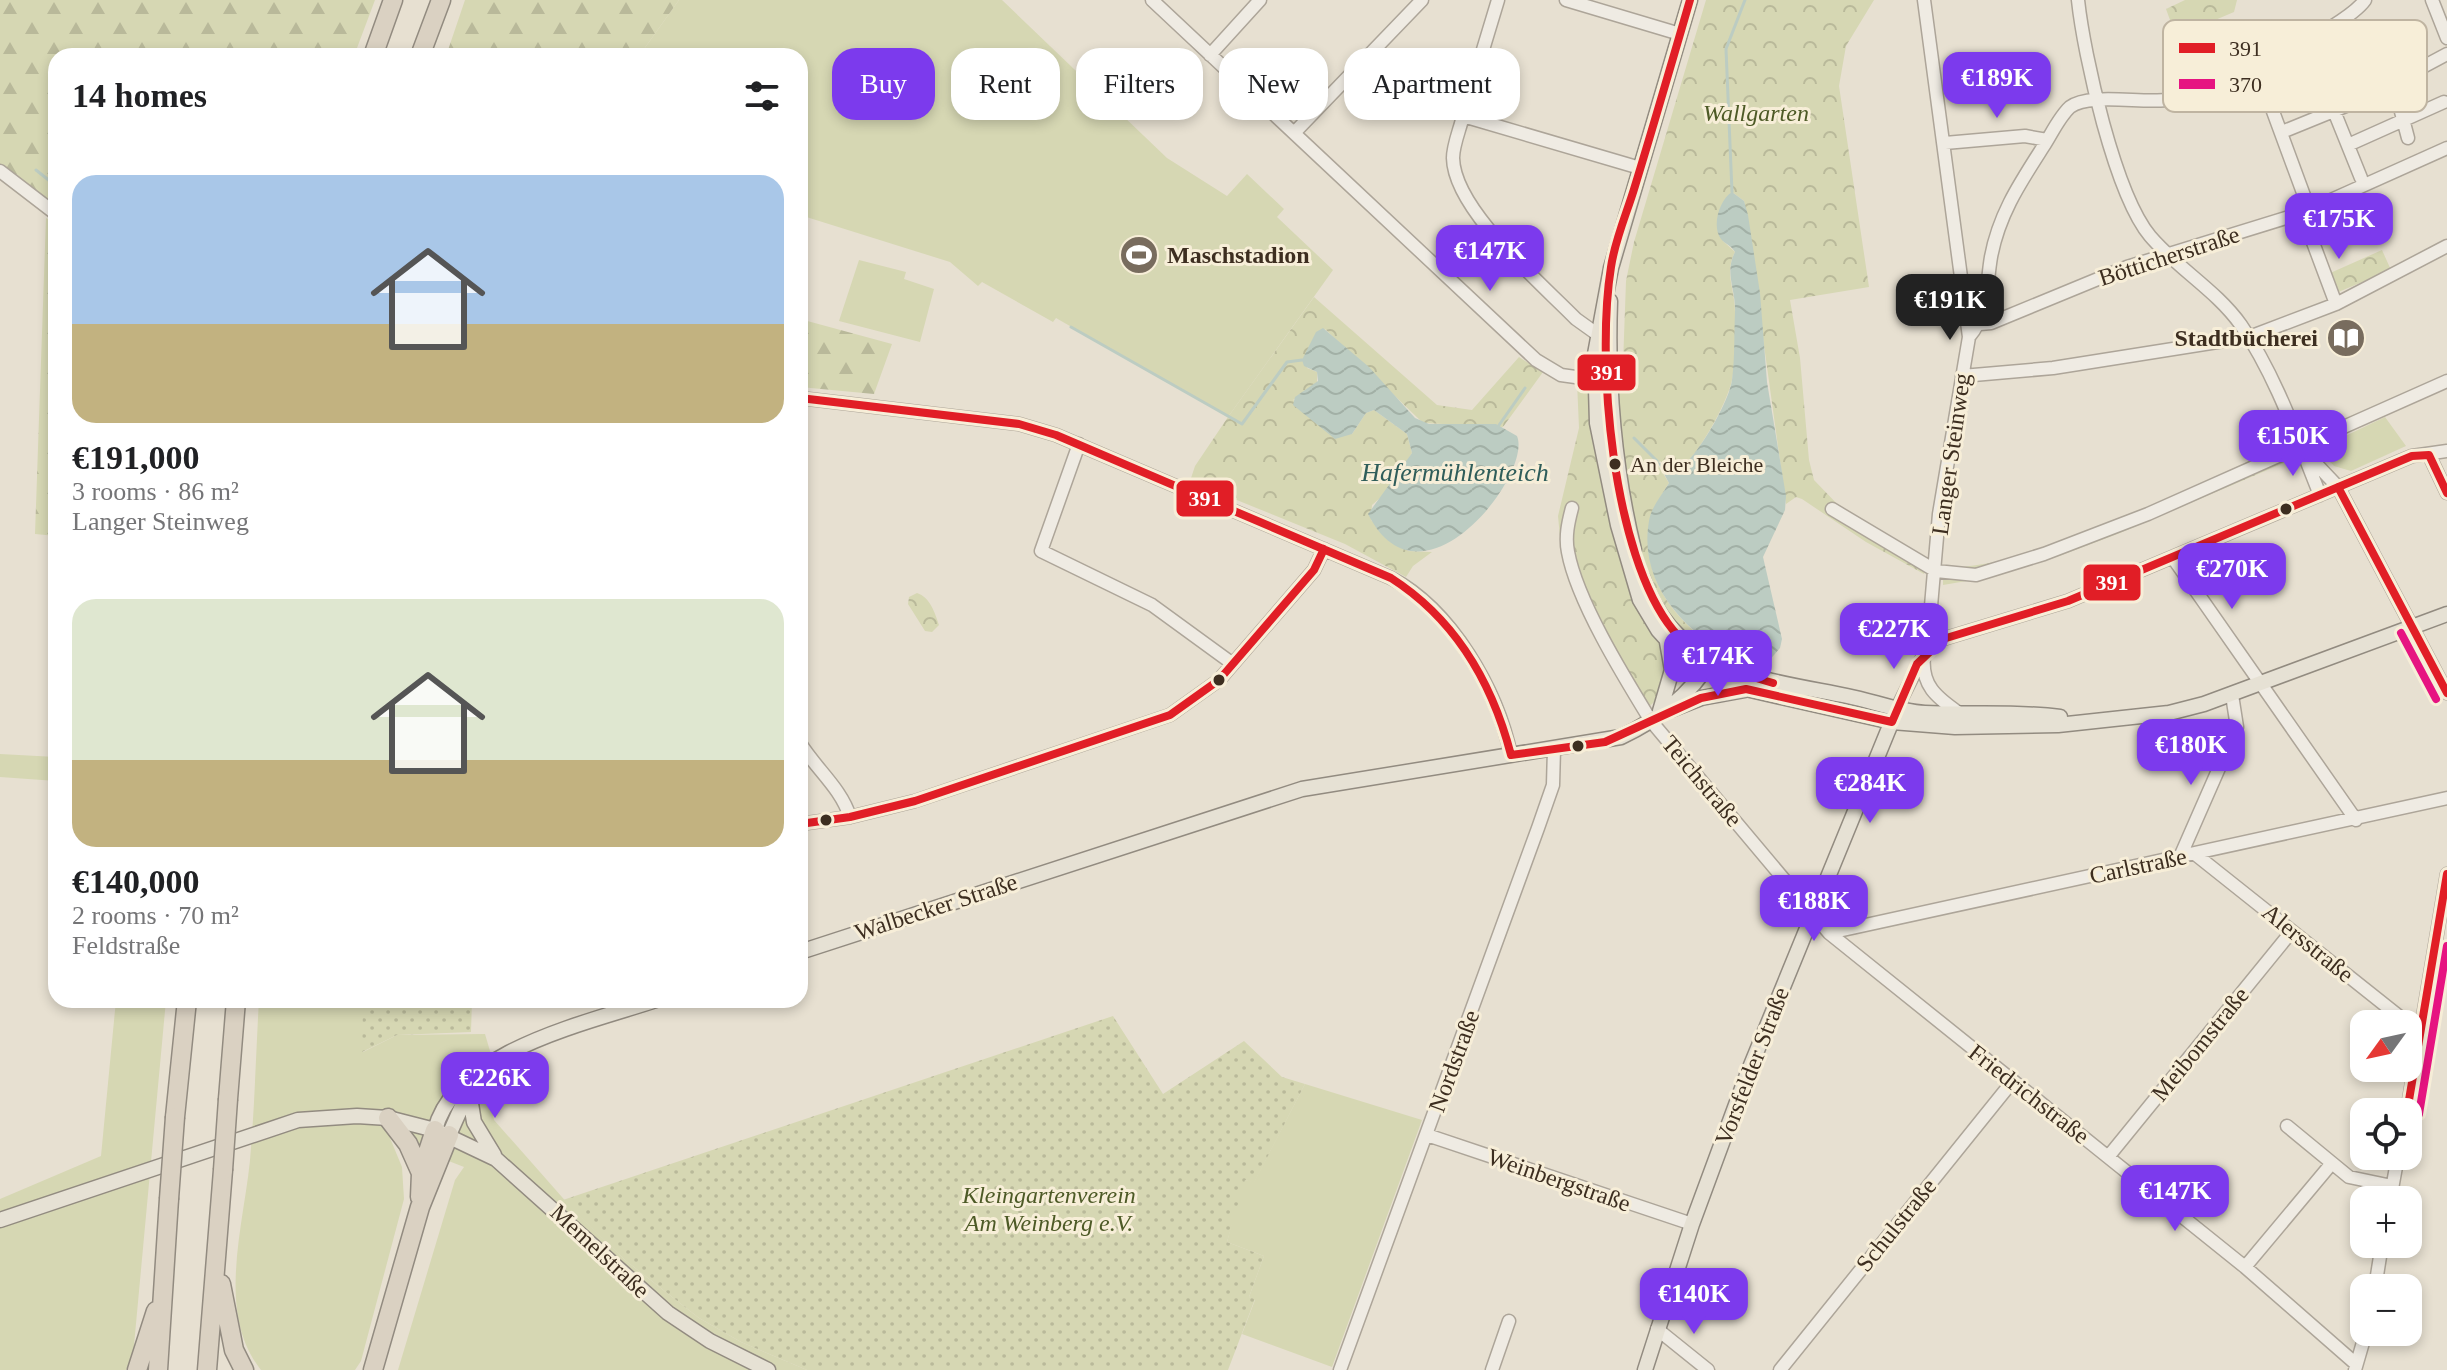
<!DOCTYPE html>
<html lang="en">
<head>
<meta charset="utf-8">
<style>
	body { margin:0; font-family:Georgia,serif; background:#f2f2f2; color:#202124; height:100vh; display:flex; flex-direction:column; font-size:30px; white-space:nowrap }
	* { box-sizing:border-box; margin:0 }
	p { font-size:26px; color:#757577 }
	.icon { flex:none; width:44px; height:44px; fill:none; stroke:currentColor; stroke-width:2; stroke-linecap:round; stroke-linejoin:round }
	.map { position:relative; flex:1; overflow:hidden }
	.side { position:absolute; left:48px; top:48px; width:760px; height:960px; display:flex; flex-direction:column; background:#fff; border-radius:24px; box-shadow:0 4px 12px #0003 }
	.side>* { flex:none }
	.top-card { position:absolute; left:832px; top:48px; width:760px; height:72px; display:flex; gap:16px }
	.needle { width:52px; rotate:237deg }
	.buttons { position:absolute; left:2350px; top:1010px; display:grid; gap:16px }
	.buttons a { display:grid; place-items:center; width:72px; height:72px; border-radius:16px; background:#fff; box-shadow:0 4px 12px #0003; font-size:40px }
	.price { position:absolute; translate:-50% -68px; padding:0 18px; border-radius:16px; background:#7c3aed; color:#fff; font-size:26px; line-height:52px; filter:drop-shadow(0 2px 4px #0008) }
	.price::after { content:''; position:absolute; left:50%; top:48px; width:24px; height:18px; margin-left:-12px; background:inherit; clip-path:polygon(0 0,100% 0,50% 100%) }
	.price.on { background:#222; color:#fff }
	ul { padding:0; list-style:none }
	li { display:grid; align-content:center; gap:16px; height:424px; padding:0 24px }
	li span { display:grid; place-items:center; height:248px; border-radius:24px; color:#555 }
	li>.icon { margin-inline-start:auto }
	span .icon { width:144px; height:144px; fill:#fffc; stroke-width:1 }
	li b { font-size:34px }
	h2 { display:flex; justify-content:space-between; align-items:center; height:96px; padding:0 24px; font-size:34px }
	.chip { padding:0 28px; border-radius:24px; background:#fff; box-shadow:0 4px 12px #0003; font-size:28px; line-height:72px }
	.chip.on { background:#7c3aed; color:#fff }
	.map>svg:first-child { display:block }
	.grass { fill:#d6d7b3 }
	.forest { fill:url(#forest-firs) }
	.park { fill:url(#park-crowns) }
	.garden { fill:url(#garden-dots) }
	.water { fill:url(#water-waves) }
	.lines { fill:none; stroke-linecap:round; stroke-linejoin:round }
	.stream { stroke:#bcccc2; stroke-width:3 }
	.minor-casing { stroke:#ada599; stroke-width:15 }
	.major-casing { stroke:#928b80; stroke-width:17 }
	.highway-casing { stroke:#928b80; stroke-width:21 }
	.minor { stroke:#efebe3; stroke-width:12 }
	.major { stroke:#e6e1d4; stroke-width:14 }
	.highway { stroke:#dad1c2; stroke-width:18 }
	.highway-bridge-casing { stroke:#928b80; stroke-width:21; stroke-linecap:butt }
	.highway-bridge { stroke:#dad1c2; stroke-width:18 }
	.bus-1-casing { stroke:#f7eed8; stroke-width:14 }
	.bus-2-casing { stroke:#f7eed8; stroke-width:14 }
	.bus-1 { stroke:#e11e26; stroke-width:8 }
	.bus-2 { stroke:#e61481; stroke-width:8 }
	.bus-dot { fill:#3d2e20; stroke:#f7eed8; stroke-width:3 }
	.labels { text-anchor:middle; stroke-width:6; stroke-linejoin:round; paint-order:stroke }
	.bus-label { font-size:22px; fill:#3d2e20; stroke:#f7eed8; text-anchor:start }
	.park-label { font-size:24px; font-style:italic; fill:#4d5a26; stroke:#f7eed8 }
	.poi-label { font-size:24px; font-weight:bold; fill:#3d2e20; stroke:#f7eed8; text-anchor:start }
	.street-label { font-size:24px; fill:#3d2e20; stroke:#f7eed8 }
	.water-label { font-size:26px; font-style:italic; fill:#2f5d5a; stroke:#f7eed8 }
	.key { fill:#f7eed8; stroke:#bfb4a1; stroke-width:2 }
	.key-label { font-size:22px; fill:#3d2e20 }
	.line-badge { stroke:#f7eed8; stroke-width:3 }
	.badge-label { font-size:22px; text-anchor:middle; font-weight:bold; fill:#fff }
</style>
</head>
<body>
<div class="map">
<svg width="2447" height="1370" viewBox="0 0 2447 1370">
	<defs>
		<pattern id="forest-firs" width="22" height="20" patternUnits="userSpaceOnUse" patternTransform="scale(2)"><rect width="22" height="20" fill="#d6d7b3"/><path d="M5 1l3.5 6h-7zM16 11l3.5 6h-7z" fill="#b9b99a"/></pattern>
		<pattern id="park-crowns" width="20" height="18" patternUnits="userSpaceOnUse" patternTransform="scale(2)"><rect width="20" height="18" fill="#d6d7b3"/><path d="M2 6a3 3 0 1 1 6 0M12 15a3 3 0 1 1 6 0" fill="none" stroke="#b9b99a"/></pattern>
		<pattern id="garden-dots" width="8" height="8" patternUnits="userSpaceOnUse" patternTransform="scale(2)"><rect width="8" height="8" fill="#d6d7b3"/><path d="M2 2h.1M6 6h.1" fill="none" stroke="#b9b99a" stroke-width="1.8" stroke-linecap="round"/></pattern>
		<pattern id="water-waves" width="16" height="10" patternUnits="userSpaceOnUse" patternTransform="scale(2)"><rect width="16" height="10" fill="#bcccc2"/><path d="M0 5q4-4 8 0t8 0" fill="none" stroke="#a2b0a6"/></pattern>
	</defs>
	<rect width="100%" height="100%" fill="#e7e0d1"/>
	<!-- grass -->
	<path class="grass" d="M679,0h323l165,158 60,38 20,-22 37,35 -7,8 56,53 -105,147 -172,-99 -3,4 -71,-40 -4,4 -28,-24 -150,-47v-159h-161z
		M859,260l47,12 -2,7 30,10 -14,53 -81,-21z
		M2385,417l21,29 -55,25 -17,-5 -16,-17z
		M0,754l56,3v24l-56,-4z
		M116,1000h50l-33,356 -7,14h-126v-171l101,-43z
		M259,1000h104v52l34,-17 88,-1 12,41 -7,20 4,25 75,85 56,55 74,58 42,24 66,28h-409l57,-190 9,-13 -74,-29 12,29 2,32 -43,162 -6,9h-94c-48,-60 -14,-153 -10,-222 4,-49 5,-99 8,-148z
		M1305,1084l117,36 -90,247 -90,-33 13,-34 -6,-3 15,-41 -37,-14 14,-55 4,-7 9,2z"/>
	<!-- forest -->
	<path class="forest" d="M0,0h375l-21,56h-298v151l-56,-41z
		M465,0h214l-40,56h-193z
		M46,218l10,6v312l-21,-2z
		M800,319l92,25 -18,50 -74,-7z"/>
	<!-- park -->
	<path class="park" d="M1706,0h168l-28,46 -7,40 30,201 -79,13 10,58 9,102 5,20 28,29 82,52 5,-1 -5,14 -58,-32 -64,-43 -6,-2 -10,7 -42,-303 -12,-9 -9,49 12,11c-11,21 0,37 0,60 0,21 1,47 -3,68 -5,24 -37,82 -58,94l-14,-13 -2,4 11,18c-43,64 -13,123 45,164l-74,68 -68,-130 -10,-27 -4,-42 21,-88 -2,-46 45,10 4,-111 8,-39z
		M2185,0h52l-3,12 -47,20 -17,-12 -4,-11z
		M2382,250l9,20 -55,23 -8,-19z
		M1314,297l123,108 35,5 47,-53 24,15 -40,55 -80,-4 -98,-94 -18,39 10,4v12l-24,16 59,34 14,-21 8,-3 33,24 5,19 -25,39 -15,13 -1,15 37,31 24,1 -19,14 -7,11 -61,-33 -155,-63 5,-15 33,-49z
		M2285,445l6,15 -171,73 -58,22 -66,21 -53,9v-17c101,-1 247,-82 342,-123z
		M917,593c13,4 18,20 22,32l-7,7 -7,-1 -17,-27 1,-7z"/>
	<!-- garden -->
	<path class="garden" d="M363,1000h109l-1,32 -74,3 -35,17z
		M1113,1016l50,78 81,-53 38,36 23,7 -51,99 -9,-3 -18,62 37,14 -15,41 6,2 -27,71h-421l-66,-28 -42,-24 -74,-58 -62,-60z"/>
	<!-- water -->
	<path class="water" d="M1732,192l12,9 4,14 12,78 7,89 19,114 -1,14 -22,47 19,82 -2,9 -12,14 -27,-7 -7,3c-50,-27 -96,-75 -85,-137 2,-14 13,-26 20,-38l-12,-22 17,12c20,-10 55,-70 58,-93 3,-22 2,-47 3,-68 1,-23 -11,-39 0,-60 -4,-7 -10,-8 -14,-13 -10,-13 -1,-40 11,-47z
		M1323,328l46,39 46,51 14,6h67l21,12c16,38 -96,183 -149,78l44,-61 -5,-19 -33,-24 -8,3 -14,21 -17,5 -42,-34 2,-8 23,-16 -1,-9 -13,-6 -2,-6 14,-28z"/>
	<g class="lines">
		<!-- stream -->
		<path class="stream" d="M36,170l20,16
			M1732,192l-6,-143 19,-49
			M1071,327l171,97 45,-62 15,-2
			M1497,428l28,-40
			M1634,438l23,23"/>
		<!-- minor casing -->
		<g class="minor-casing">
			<path id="minor" d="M1152,0l384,360 25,15 43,6
				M1566,0l114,34
				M1924,0l45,337
				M2078,0c6,56 37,194 72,236 28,33 66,54 91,89 35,51 56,113 79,170
				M2432,0l15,38
				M1210,55l50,-55
				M2257,68l52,141
				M2399,104l9,34
				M2334,111l27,67
				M1463,116l35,-116
				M1295,132l127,-132
				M2282,132l81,-33 84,-45
				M1945,143l80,-7 22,4
				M2348,145l96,-43
				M0,171l56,43
				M2302,213l34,91
				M1980,324l11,-1 136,-56 175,-54 145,-65
				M1597,334l-21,-15c-35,-36 -122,-109 -123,-161 0,-13 7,-29 10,-42l177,52
				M1962,376l91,-8 196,-31 87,-33 111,-58
				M800,398l219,26 37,11 335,143c61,32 106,112 120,177
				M1079,444l-38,107 111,54 81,59
				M2302,449l36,38 109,206
				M2429,455l18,38
				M1572,508c-4,15 -7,29 -4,44 9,49 56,125 83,169l178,212 416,334 111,97
				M1832,509l104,62 40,4 68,-21 104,-40 299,-133
				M2173,558l183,262
				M1932,645l-3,-16 10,-115 30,-177c20,-24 17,-51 22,-80 8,-43 29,-74 52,-110 8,-12 16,-30 27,-40 18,-14 70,-4 96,-7 38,-5 178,-70 199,-100
				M1924,656c-3,29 12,41 35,57
				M1897,708l28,-56 18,-13 125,-38 344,-145 35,-5
				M800,743c16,26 41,45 50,74
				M800,824l50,-7 65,-16 255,-86 49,-35 95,-110 10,-21
				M2195,854l215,171 13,2
				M2180,857l57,-130 -5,-32
				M1829,933l618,-135
				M2407,1112l40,-238
				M2287,1126l62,51 43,9
				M1427,1135l265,89
				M2108,1157l184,-226
				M2390,1200l8,-44
				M2245,1267l87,-104
				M2375,1288l7,-44
				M1657,1329l51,41
				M1340,1370l198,-542 15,-43 1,-36
				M1492,1370l17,-49
				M1780,1370l232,-288
				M2355,1370l11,-38"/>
		</g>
		<!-- major casing -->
		<g class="major-casing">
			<path id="major" d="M1690,0l-79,268 -16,86 2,69 21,102 22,75 18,30 30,33 58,26 146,33 63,5 103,-2 111,-12 35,-9 243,-90
				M1610,301c-3,84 4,167 24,249
				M1642,577c33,96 121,102 205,119 26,5 52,16 78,17 45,2 90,-2 135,4
				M1673,709l28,-11 44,-8
				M1660,711l12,-41 -5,-28
				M800,952l502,-163 319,-52c34,-16 71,-42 89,-77
				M469,1091l5,31 20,33
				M435,1130c20,-79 152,-107 221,-130
				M449,1135l21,-47
				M0,1220l298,-100 59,-4 31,2 47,12 61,29 172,154 42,28 58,29
				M1645,1370l47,-146 55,-149 147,-359"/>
		</g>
		<!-- highway casing -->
		<g class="highway-casing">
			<path id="highway" d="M373,56l20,-56
				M420,56l21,-56
				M228,1099l8,-99
				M175,1117l12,-117
				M388,1118l20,26 13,29
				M420,1197l1,-24 14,-43
				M221,1284l13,66 10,20
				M137,1370l19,-59
				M158,1370l11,-171
				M207,1370l16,-200
				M373,1370l47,-163 29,-72"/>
		</g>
		<!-- minor -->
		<use href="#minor" class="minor"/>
		<!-- major -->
		<use href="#major" class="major"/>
		<!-- highway -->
		<use href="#highway" class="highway"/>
		<!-- highway-bridge casing -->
		<g class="highway-bridge-casing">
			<path id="highway-bridge" d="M223,1170l5,-71
				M169,1199l6,-82"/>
		</g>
		<!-- highway-bridge -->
		<use href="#highway-bridge" class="highway-bridge"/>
		<!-- bus-1 casing -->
		<g class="bus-1-casing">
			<path id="bus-1" d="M1690,0c-18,62 -36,124 -55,186 -8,27 -20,53 -24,81 -15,93 1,288 62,363 24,30 65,43 100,53
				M800,398l219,26 37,11 335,143c64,41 101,104 120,177
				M2338,487l109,206
				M1511,755l94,-13 96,-44 45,-9 146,33 25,-58 26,-25 125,-38 344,-145 17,-1 18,38
				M800,824l50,-7 65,-16 255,-86 49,-35 95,-110 10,-21
				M2407,1112l40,-238"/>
		</g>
		<!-- bus-2 casing -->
		<g class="bus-2-casing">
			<path id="bus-2" d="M2401,633l35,66
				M2419,1114l28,-168"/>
		</g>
		<!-- bus-1 -->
		<use href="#bus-1" class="bus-1"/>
		<!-- bus-2 -->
		<use href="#bus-2" class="bus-2"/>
	</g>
	<!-- icons -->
	<defs>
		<g id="stadium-disc" transform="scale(2)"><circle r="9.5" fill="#786c5e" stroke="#f7eed8"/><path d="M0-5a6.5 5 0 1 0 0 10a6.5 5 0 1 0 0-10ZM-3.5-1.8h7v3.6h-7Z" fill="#fff"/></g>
		<g id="library-disc" transform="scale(2)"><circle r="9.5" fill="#786c5e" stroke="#f7eed8"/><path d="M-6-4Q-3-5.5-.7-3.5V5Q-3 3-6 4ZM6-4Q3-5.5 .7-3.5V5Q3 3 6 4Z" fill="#fff"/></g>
	</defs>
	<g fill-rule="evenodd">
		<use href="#stadium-disc" x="1139" y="255"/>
		<use href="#library-disc" x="2346" y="338"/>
	</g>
	<!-- markers -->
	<g class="bus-dot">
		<circle cx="1615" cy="464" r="7"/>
		<circle cx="2286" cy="509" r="7"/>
		<circle cx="1219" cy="680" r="7"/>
		<circle cx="1578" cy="746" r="7"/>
		<circle cx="826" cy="820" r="7"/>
	</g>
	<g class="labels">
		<!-- bus labels -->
		<g class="bus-label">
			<text x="1630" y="472">An der Bleiche</text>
		</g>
		<!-- park labels -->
		<g class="park-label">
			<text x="1756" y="121">Wallgarten</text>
			<text x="1049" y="1203">Kleingartenverein<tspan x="1049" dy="28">Am Weinberg e.V.</tspan></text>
		</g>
		<!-- poi labels -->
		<g class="poi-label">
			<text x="1167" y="263">Maschstadion</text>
			<text x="2318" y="346" text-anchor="end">Stadtbücherei</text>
		</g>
		<!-- street labels -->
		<g class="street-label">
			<text transform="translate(2169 256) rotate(-18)" y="8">Bötticherstraße</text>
			<text transform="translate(1951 454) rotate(-82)" y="8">Langer Steinweg</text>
			<text transform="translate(1702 781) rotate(50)" y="8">Teichstraße</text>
			<text transform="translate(2138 866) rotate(-12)" y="8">Carlstraße</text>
			<text transform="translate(936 907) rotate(-18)" y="8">Walbecker Straße</text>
			<text transform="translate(2308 943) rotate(39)" y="8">Alersstraße</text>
			<text transform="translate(2200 1044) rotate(-51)" y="8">Meibomstraße</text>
			<text transform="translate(1454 1061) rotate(-70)" y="8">Nordstraße</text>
			<text transform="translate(1752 1066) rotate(-69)" y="8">Vorsfelder Straße</text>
			<text transform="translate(2029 1094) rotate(38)" y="8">Friedrichstraße</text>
			<text transform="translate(1559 1180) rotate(19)" y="8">Weinbergstraße</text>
			<text transform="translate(1896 1225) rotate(-51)" y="8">Schulstraße</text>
			<text transform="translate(600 1251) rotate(43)" y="8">Memelstraße</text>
		</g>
		<!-- water labels -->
		<g class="water-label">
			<text x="1455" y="481">Hafermühlenteich</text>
		</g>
	</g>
	<!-- legend -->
	<rect x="2163" y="20" width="264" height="92" rx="12" class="key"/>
	<rect x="2179" y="43" width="36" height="10" fill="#e11e26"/>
	<rect x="2179" y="79" width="36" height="10" fill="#e61481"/>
	<g class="key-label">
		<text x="2229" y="56">391</text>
		<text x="2229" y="92">370</text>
	</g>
	<g class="line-badge">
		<rect x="1576" y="353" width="61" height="39" rx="8" fill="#e11e26"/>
		<rect x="1175" y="479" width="60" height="39" rx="8" fill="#e11e26"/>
		<rect x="2082" y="563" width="60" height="39" rx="8" fill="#e11e26"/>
	</g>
	<g class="badge-label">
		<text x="1607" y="380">391</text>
		<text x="1205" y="506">391</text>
		<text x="2112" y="590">391</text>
	</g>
</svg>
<div class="buttons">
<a><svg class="needle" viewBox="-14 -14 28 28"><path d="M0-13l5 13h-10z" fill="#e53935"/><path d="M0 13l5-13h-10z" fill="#757577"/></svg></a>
<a><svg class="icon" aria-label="locate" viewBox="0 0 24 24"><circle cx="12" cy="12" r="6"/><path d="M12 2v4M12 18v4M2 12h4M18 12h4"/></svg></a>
<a>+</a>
<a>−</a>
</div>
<b class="price" style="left:1997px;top:120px">€189K</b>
<b class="price" style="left:2339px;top:261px">€175K</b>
<b class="price" style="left:1490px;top:293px">€147K</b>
<b class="price on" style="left:1950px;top:342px">€191K</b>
<b class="price" style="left:2293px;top:478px">€150K</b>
<b class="price" style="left:2232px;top:611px">€270K</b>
<b class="price" style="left:1894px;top:671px">€227K</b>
<b class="price" style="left:1718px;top:698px">€174K</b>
<b class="price" style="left:2191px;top:787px">€180K</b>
<b class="price" style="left:1870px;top:825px">€284K</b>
<b class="price" style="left:1814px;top:943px">€188K</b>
<b class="price" style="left:495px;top:1120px">€226K</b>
<b class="price" style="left:2175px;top:1233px">€147K</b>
<b class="price" style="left:1694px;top:1336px">€140K</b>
<div class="top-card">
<a class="chip on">Buy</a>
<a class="chip">Rent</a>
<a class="chip">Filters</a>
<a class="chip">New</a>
<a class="chip">Apartment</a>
</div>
<section class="side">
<h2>14 homes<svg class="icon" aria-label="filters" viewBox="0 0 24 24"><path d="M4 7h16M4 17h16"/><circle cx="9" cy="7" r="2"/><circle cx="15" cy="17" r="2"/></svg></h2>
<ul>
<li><span style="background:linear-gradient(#a9c7e8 60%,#c2b280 0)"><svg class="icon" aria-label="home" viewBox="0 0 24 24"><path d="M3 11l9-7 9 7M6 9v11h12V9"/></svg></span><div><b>€191,000</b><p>3 rooms · 86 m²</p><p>Langer Steinweg</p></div></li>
<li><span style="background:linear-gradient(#dfe7d0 65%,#c2b280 0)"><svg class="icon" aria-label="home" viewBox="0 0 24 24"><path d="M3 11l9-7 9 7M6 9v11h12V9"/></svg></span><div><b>€140,000</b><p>2 rooms · 70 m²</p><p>Feldstraße</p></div></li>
</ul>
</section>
</div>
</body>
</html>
